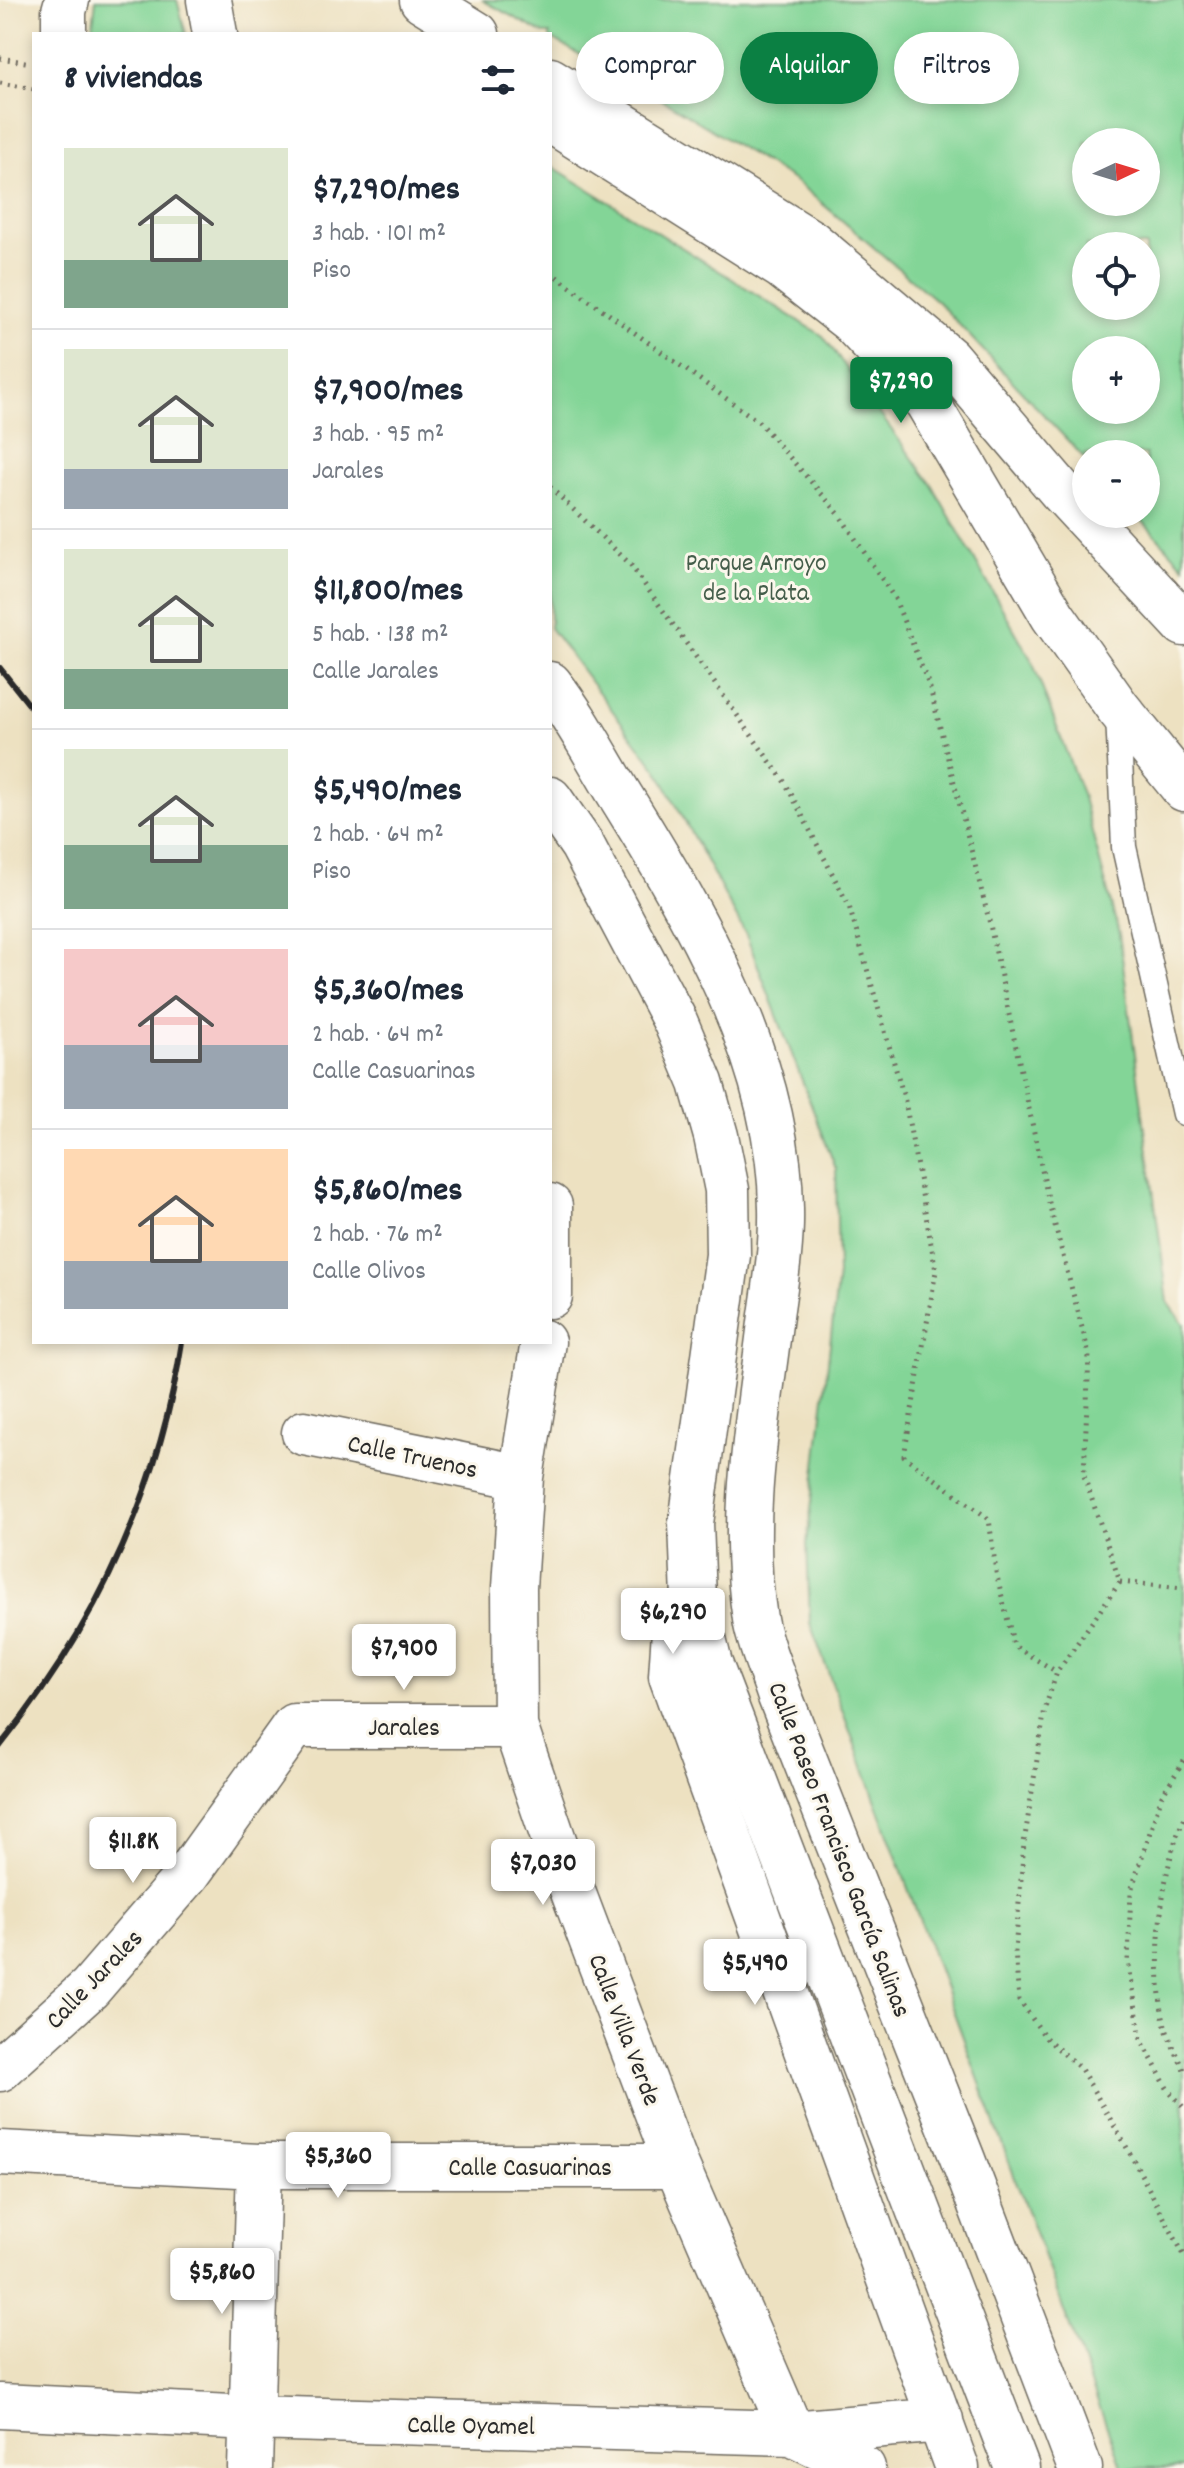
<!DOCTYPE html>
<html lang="es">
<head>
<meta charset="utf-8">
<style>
	body { margin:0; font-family:Dekko,sans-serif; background:#f6f6f7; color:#1f2937; height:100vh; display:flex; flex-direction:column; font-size:30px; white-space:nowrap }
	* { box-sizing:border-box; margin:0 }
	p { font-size:26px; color:#747a83 }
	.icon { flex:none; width:44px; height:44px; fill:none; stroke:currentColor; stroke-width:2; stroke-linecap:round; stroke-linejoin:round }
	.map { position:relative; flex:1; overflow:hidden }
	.side { position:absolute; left:32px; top:32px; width:520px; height:1312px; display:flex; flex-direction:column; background:#fff; border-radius:0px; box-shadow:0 4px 12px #0003 }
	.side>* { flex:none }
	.hud { position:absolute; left:576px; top:32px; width:488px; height:72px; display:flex; gap:16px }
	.needle { width:52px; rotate:86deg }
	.tools { position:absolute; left:1072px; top:128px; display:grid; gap:16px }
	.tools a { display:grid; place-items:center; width:88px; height:88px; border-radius:50%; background:#fff; box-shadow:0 4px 12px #0003; font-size:40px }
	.price { position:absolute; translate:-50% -68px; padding:0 18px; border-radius:8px; background:#fff; color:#222; font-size:26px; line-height:52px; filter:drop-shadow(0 2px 4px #0008) }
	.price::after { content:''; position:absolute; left:50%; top:48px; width:24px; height:18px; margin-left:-12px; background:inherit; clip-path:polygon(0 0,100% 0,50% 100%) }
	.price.selected { background:#0b8043; color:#fff }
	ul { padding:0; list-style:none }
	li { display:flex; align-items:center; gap:24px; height:200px; padding:0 32px }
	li+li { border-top:2px solid #e0e1e3 }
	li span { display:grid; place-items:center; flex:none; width:224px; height:160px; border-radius:0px; color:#555 }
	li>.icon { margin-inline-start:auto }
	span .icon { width:96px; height:96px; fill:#fffc; stroke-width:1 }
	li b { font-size:34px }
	h2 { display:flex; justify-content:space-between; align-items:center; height:96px; padding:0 32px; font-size:34px }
	.chip { padding:0 28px; border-radius:36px; background:#fff; box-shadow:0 4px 12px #0003; font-size:28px; line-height:72px }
	.chip.selected { background:#0b8043; color:#fff }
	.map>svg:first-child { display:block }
	.green { fill:#83d597; stroke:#578061; stroke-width:2; fill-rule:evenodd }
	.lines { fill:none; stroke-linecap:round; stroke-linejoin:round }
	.service-casing { stroke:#6f6b60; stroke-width:27 }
	.minor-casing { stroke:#6f6b60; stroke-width:47 }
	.secondary-casing { stroke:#6f6b60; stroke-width:47 }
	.path { stroke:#6f6b60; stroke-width:5; stroke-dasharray:2 6; stroke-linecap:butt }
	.service { stroke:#fff; stroke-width:24 }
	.minor { stroke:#fff; stroke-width:44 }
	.secondary { stroke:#fff; stroke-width:44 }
	.rail { stroke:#2b2b2b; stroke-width:6 }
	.labels { text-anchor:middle; stroke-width:6; stroke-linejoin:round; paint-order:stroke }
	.park-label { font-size:26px; fill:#455e4b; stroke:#fbf7ec }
	.street-label { font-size:26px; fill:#2b2b2b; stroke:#fbf7ec }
</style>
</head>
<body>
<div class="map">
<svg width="1184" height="2468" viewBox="0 0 1184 2468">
	<rect width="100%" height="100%" fill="#fbf7ec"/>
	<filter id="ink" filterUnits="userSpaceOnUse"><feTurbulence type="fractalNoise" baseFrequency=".0125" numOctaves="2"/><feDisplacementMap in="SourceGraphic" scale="16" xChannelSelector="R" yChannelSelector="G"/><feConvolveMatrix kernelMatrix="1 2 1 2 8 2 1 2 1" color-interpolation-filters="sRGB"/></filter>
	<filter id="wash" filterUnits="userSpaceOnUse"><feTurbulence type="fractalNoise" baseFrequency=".006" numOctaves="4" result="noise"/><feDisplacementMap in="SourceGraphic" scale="32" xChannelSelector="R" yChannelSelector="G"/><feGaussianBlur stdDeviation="1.8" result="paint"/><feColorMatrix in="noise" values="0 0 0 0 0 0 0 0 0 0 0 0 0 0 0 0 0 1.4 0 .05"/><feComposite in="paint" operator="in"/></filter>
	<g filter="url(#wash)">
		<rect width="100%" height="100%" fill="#ede1c1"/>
		<!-- green -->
		<path class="green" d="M96,0h81l9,34h-94z
			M482,0h702v566l-48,-52h10v-60h-60v6l-148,-158 -140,-119 -135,-83 -113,-62v-4h-6zM1086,142h60v60h-60zM1086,246h60v60h-60zM1146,350v60h-60v-60z
			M550,165l273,171 109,149 100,176 50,133 37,140 49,368 16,22v1144h-62l-312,-845 -3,-79 31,-269 -2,-106 -90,-234 -88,-164 -108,-143z"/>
	</g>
	<g filter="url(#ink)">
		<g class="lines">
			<!-- service casing -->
			<g class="service-casing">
				<path id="service" d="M1118,715l6,132 60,267"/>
			</g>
			<!-- minor casing -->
			<g class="minor-casing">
				<path id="minor" d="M550,1206v90
					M543,1342l-22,135 -7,111 1,138 44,129 118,311 115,267 71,35
					M304,1433l217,44
					M694,1599l-20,32 -3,45 286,792
					M0,2069l90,-81 98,-114 106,-148h221
					M0,2153l259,13h418
					M0,2406l253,12 539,15 149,-13
					M250,2468l9,-302"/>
			</g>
			<!-- secondary casing -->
			<g class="secondary-casing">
				<path id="secondary" d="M209,0l6,34
					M422,0l55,34
					M64,34v-23l3,-11
					M550,80l261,162 137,116 112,132 124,134
					M550,120l232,147 69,54 76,81 126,214 65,92 66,81
					M550,684c26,33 46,72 68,108 77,124 162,267 163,417 1,38 -6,77 -11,114 -12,97 -31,198 -15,296 4,25 16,50 24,75l184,466 117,308
					M550,799l32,46 93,176 26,62 15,53 11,54 1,65 -37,268 3,76 16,65 307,804"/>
			</g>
			<!-- path -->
			<path class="path" d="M0,58l31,5
				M0,83l34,6
				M550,272l209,150 80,92 56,85 35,89 59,232 60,283 40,151 -5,122 36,106 -63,90 -12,36 -21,135 -9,108 4,49 27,38 35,31 45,77 58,109
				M550,487l80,77 156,220 63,122 56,195 31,170 -32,185 85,63 7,53 18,74 43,26
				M1120,1582l64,6
				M1184,1761l-22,34 -31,96 -3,69 13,79 26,49 17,20
				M1184,1819c-24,50 -33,152 -19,206 4,15 13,30 19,45"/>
			<!-- service -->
			<use href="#service" class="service"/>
			<!-- minor -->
			<use href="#minor" class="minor"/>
			<!-- secondary -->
			<use href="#secondary" class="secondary"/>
			<!-- rail -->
			<path class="rail" d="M0,668l34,43
				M0,1746c95,-118 159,-254 182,-404"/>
		</g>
	</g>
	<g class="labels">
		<!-- park labels -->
		<g class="park-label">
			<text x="756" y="570">Parque Arroyo<tspan x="756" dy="30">de la Plata</tspan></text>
		</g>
		<!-- street labels -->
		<g class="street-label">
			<text transform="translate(413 1455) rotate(12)" y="9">Calle Truenos</text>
			<text x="404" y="1735">Jarales</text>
			<text transform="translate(841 1849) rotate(69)" y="9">Calle Paseo Francisco García Salinas</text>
			<text transform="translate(93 1978) rotate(-46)" y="9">Calle Jarales</text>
			<text transform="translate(626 2029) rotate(69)" y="9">Calle Villa Verde</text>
			<text x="530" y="2175">Calle Casuarinas</text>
			<text transform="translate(471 2424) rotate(1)" y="9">Calle Oyamel</text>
		</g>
	</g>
</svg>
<div class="tools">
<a><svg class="needle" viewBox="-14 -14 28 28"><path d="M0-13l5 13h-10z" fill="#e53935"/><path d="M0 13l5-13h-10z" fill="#747a83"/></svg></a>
<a><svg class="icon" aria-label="locate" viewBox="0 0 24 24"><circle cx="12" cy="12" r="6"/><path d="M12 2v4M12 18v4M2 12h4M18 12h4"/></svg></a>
<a>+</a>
<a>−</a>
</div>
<b class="price selected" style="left:901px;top:425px">$7,290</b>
<b class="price" style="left:673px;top:1656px">$6,290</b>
<b class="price" style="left:404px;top:1692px">$7,900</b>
<b class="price" style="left:133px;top:1885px">$11.8K</b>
<b class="price" style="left:543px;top:1907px">$7,030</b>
<b class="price" style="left:755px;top:2007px">$5,490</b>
<b class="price" style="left:338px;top:2200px">$5,360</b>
<b class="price" style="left:222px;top:2316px">$5,860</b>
<div class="hud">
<a class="chip">Comprar</a>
<a class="chip selected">Alquilar</a>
<a class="chip">Filtros</a>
</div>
<section class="side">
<h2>8 viviendas<svg class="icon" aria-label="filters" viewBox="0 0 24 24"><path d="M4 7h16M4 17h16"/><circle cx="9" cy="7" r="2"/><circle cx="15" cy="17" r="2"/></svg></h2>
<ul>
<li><span style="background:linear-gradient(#dfe7d0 70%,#7fa58c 0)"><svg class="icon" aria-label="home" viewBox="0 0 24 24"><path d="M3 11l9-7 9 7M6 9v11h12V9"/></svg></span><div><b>$7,290/mes</b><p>3 hab. · 101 m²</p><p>Piso</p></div></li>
<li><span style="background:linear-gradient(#dfe7d0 75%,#9aa5b1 0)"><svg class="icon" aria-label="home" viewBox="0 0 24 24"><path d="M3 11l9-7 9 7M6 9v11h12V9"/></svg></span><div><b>$7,900/mes</b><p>3 hab. · 95 m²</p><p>Jarales</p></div></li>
<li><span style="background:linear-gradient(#dfe7d0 75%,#7fa58c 0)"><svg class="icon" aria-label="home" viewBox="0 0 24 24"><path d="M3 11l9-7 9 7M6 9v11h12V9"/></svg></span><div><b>$11,800/mes</b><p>5 hab. · 138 m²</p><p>Calle Jarales</p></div></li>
<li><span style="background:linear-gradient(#dfe7d0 60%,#7fa58c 0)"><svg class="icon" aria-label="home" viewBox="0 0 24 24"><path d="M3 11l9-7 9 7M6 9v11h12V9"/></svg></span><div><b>$5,490/mes</b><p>2 hab. · 64 m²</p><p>Piso</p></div></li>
<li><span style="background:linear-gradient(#f6c9c9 60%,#9aa5b1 0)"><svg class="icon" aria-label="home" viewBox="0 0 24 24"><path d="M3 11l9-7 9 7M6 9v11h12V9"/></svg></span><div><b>$5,360/mes</b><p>2 hab. · 64 m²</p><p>Calle Casuarinas</p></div></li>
<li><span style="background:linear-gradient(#ffd9b3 70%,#9aa5b1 0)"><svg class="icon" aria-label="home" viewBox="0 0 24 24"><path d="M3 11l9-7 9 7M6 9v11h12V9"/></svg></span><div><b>$5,860/mes</b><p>2 hab. · 76 m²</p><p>Calle Olivos</p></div></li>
</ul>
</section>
</div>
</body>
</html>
